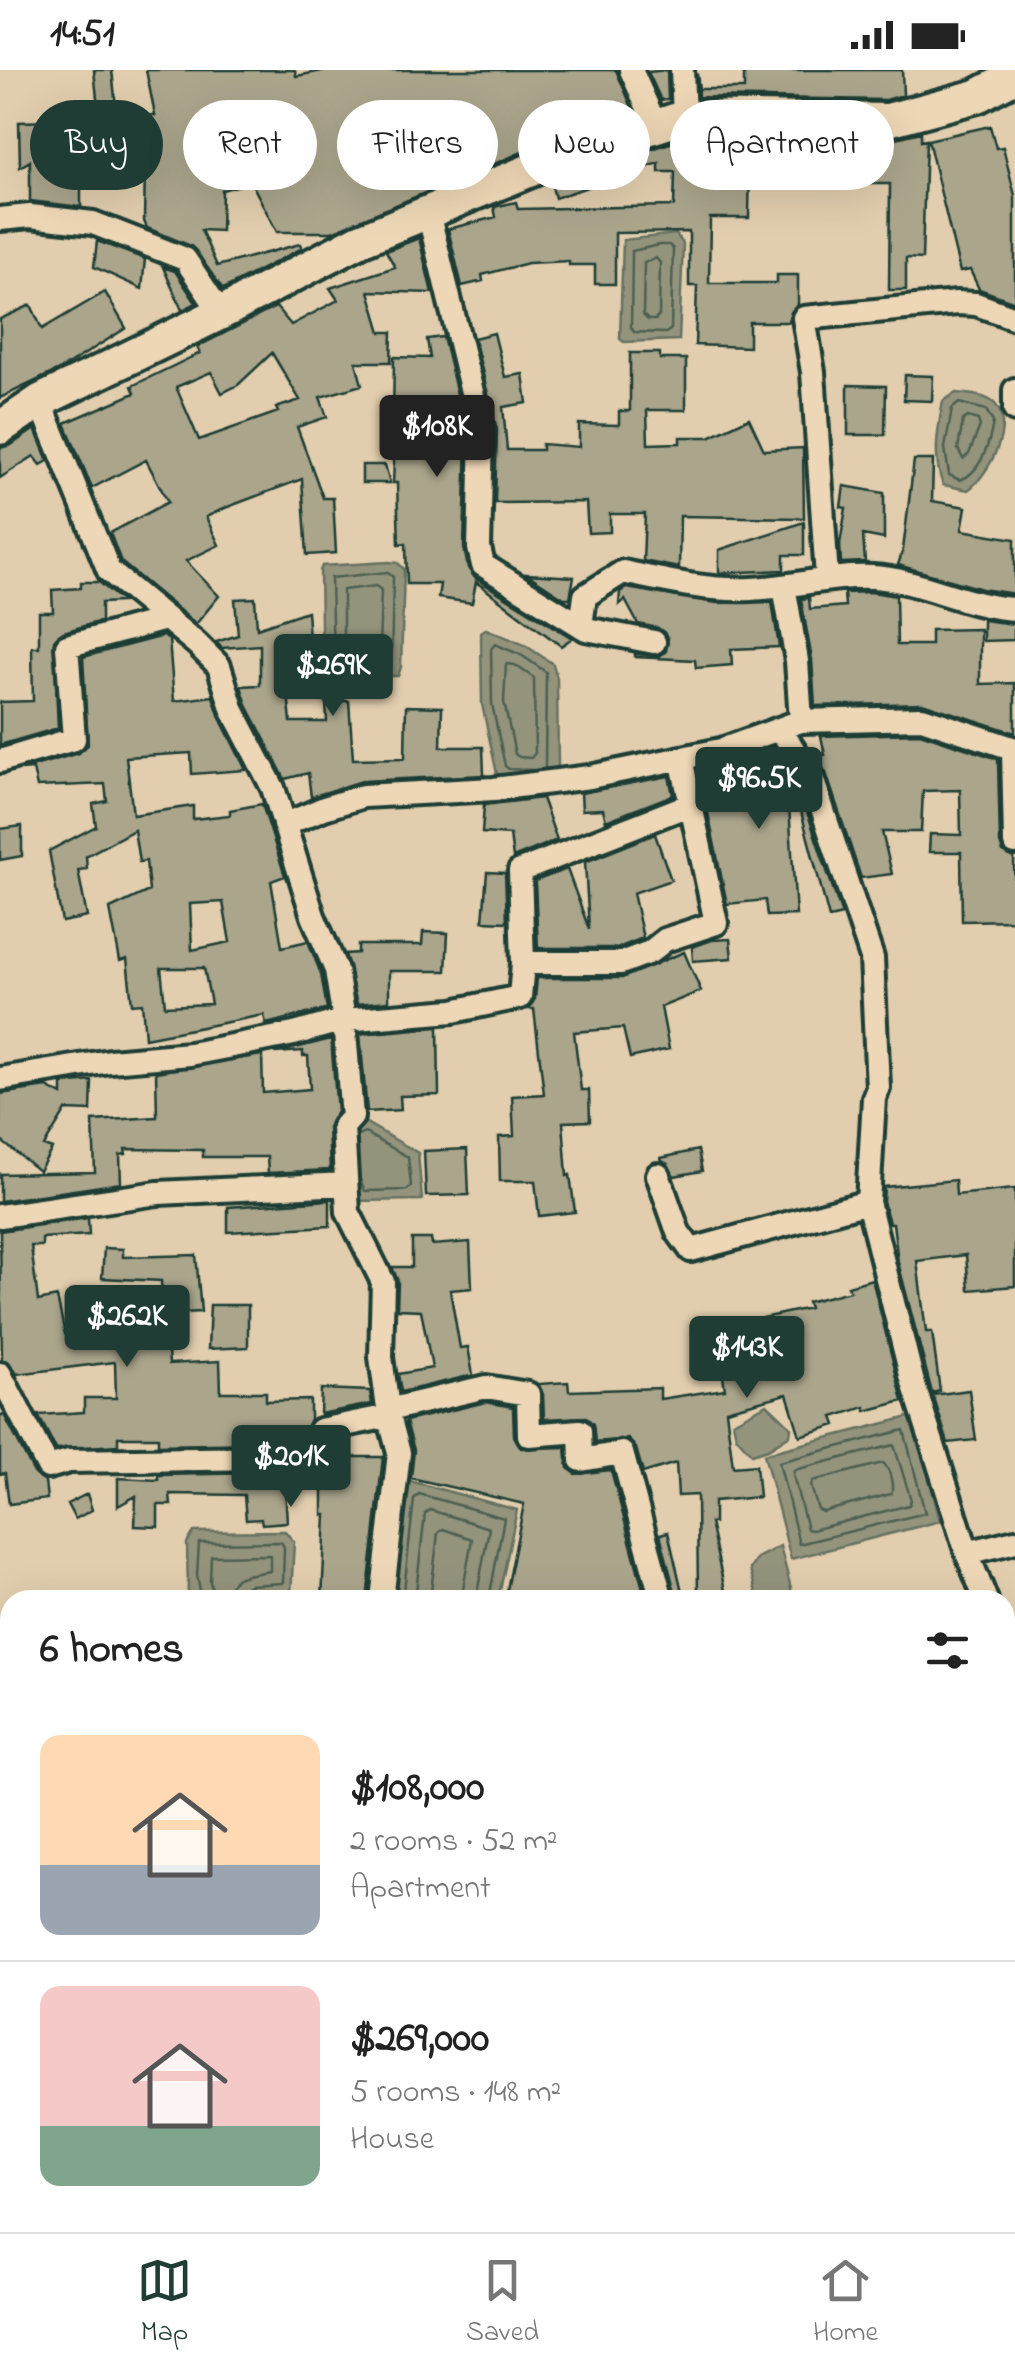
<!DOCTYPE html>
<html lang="en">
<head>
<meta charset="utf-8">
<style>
	body { margin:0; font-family:"Indie Flower",sans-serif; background:#f2f2f2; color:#222; height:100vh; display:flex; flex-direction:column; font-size:38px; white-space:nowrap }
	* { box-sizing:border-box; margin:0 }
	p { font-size:32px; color:#767676 }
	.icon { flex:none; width:55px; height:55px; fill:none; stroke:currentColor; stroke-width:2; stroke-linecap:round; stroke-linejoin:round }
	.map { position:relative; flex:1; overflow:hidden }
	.sheet { position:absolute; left:0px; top:1520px; width:1015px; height:642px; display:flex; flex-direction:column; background:#fff; border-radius:30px 30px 0 0; box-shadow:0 10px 40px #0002 }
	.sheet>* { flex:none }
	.banner { position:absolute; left:30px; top:30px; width:955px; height:90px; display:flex; gap:20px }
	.price { position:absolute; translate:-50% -85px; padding:0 22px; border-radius:10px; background:#1f3d34; color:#fff; font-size:32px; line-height:65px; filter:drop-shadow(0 2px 5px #0008) }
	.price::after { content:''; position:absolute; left:50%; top:60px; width:30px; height:22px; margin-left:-15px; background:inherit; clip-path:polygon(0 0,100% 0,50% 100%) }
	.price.current { background:#222; color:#fff }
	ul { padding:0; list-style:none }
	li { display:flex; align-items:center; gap:30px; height:250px; padding:0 40px }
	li+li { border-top:2px solid #e0e0e0 }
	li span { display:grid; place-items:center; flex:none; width:280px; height:200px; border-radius:20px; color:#555 }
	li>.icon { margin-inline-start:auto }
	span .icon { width:120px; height:120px; fill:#fffc; stroke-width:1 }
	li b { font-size:42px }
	h2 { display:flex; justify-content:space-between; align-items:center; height:120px; padding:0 40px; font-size:42px }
	.chip { padding:0 35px; border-radius:45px; background:#fff; box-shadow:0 10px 40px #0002; font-size:35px; line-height:90px }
	.chip.current { background:#1f3d34; color:#fff }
	.status { display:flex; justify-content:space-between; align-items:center; height:70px; padding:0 50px; background:#fff; direction:ltr }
	.status svg { height:28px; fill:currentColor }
	.tab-bar { display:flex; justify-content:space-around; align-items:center; height:140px; border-top:2px solid #e0e0e0; background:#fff; font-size:28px; color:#767676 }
	.tab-bar a { display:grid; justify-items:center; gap:5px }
	.tab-bar .current { color:#1f3d34 }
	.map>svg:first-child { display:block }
	.water { fill:#94947d; stroke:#657160; stroke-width:2.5 }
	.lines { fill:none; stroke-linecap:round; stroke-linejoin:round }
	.shore { stroke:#4e6051; stroke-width:2.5 }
	.building { fill:#aba58c; stroke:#1f3d34; stroke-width:2.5; fill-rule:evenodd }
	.minor-casing { stroke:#1f3d34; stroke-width:30 }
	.secondary-casing { stroke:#1f3d34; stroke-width:40 }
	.minor { stroke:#eed7b6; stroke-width:22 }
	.secondary { stroke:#eed7b6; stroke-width:32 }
</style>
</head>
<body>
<div class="status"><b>14:51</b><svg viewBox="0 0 49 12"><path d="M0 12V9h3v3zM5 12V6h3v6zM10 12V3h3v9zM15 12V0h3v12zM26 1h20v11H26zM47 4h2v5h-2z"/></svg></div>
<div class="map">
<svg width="1015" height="2162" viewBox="0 0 1015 2162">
	<rect width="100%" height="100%" fill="#e2ceae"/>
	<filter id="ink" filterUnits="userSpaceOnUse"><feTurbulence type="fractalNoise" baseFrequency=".01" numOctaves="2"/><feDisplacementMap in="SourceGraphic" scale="20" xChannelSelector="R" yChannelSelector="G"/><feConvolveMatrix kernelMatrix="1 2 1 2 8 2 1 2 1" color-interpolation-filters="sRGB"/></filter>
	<g filter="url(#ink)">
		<!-- water -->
		<path class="water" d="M676,164l7,10 -4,96 -55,2 -4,-3 3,-99z
			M956,323c12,1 30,2 39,11 20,22 -7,72 -27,86l-25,-5c-11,-28 -5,-55 0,-84z
			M389,492l9,1 6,6 -3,98 -3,9 -76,-1 -2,-104 2,-5z
			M486,559l39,16 28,19 4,14 1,89 -4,8 -53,3 -4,-4 -15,-70 -1,-72z
			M361,1050l57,33 4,47 -69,1 -6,-71z
			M767,1334l24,23 -1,8 -22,14 -16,5 -16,-18 -3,-14z
			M913,1346l27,105 -149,38 -27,-105z
			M406,1410l111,30 -19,90h-105z
			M285,1461l9,11 -3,52 -103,1 -1,-52 7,-11z
			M780,1476l14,54h-36l-8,-31 7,-11z
			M257,2153h160l1,9h-161z"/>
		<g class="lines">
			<!-- shore -->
			<path class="shore" d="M659,175h10l4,4 -2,80 -5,4 -32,-1 -3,-5 1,-76z
				M656,188l4,5 -1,53 -4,4h-7l-5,-5 1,-52z
				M959,333l27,7 7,12c-3,20 -12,51 -33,58l-11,-5 -4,-27 7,-39z
				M968,347l10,3 2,6 -11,28 -6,5 -5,-10 5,-29z
				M388,502l5,5 -2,88 -8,3 -50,-3 -2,-87z
				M376,516l5,4 -2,62 -5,3 -28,-2 -3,-4v-59z
				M506,594l9,1 19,13 1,75 -4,5 -12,-1 -4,-3 -11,-52z
				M532,700l-23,-1 -4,-3 -13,-62 -1,-55 4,-5 26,11 25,17 -1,97
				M357,1066l8,-3 43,24 3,29 -4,4 -42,1 -5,-11
				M904,1360l21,83 -126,31 -20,-82z
				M894,1375l17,55 -2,5 -97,25 -5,-1 -14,-54 1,-5z
				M883,1393c7,5 11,24 8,31l-68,18 -5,-2 -7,-24 2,-5z
				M202,1530l-5,-25 2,-32 82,-1 3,5 -1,36 -34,2 -9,6 -1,9
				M215,1530l-5,-18 1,-26 59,-1v16c-21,4 -42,1 -44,29
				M403,1530l11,-101 5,-5 85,24 -15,82
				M415,1530l10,-86 5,-4 59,18 -13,72
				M430,1530l8,-67 5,-4 29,10 -11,61"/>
		</g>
		<!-- building -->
		<path class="building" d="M94,0h18l5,46 38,-1 -9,-45h149l1,6 32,-6h288l18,42 -76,25 -226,95h-55l-26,-50 -29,8 -1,41 -20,-1 16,36 83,-22 2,4 -79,41 -32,-43 -44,-18 -3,-7 1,-55 -64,2v39l-51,-6v-40l-10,6 -1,-45 73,-2v-3h7z
			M667,0l1,29 -7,1 -13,-28z
			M744,0h158l1,25 -17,5 -188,-3 -1,-23 2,15h45z
			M990,56l6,22 7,-1 12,49v106l-36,-13 -9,-19 -10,2 -32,-132z
			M921,62v9l5,-1 -4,119 -16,-1v32h-17l1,-106h-27v-18l-33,1v12l-44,4 1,-28 -37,1 -1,62h-39l-1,65h68v-8h21v30l-7,7 -2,10h-40v25l-54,-2 2,-59h-8v-54l-74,1v51h-20v-19h-26v-4l-41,2 -46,12 1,6 -21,5 -14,-57 48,-12 -2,-10 22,-5 2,7 156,-3 1,-34h-16v-9l-104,35 -4,-15 21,-8 98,-32h20v-6l198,3z
			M419,168l13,55 -63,-2 12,41h11l-1,30h-35l6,23 -42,12 7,20 -30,10 26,71h10l3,55 -29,2 -5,-76 -77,29 -19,9 13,28 -33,16 33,35 -23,28 -75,-62 -11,-29 58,-31 -22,-42 -54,28 -27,-65 70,-30 -3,-7 68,-33 -3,-6 79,-40 15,18 47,-25 -8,-12 65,-21 -9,-16zM272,283l28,47 -24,8 2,4 -79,28 -23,-53 35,-15 11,21 16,-8z
			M97,171l48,18 -3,30 -48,-22z
			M163,197l12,4 21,32 -14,7z
			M105,222l21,36 -65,41 -61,29v-79l31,-14 11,24z
			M494,263l11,44 18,-3 4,29 -24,4 4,43h35v-6l37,3v-23l40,1v-14h11v-58h30v6h26v51h-39l1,34 32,-1v-6h29l40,-19 15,32 39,-2 1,70 -124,-2 -1,52 -36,-7 2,-47h-35v18l-22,1 -2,-31 -91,1 2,-73 -23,-92z
			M443,267l24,98 -3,113 4,20 7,10 97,60 -11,8 -85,-64 -4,21 -34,-5 2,-14h-33l-1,-41 -7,1 -2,-61h-4l3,-61h-3l1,-65 36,1 -3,-19z
			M905,305l28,1 -1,25 -28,-1z
			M848,315l38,1 -1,49h-37z
			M35,359l13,32 -7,4 -7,-9 -34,22v-30l11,-3z
			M914,390h19l-1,41 34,6 -4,23 53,9v55l-33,-5 -84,-24 5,-15z
			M362,395h23l5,18h-28z
			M844,416l40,7v46l-21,-4 2,27 -24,1 -1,-19 6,-36 -5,-1z
			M804,452v33h-20v15l-65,3v-23z
			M527,504l47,3 -4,21h-6z
			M81,512h18l24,20 -22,1v18l-38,11 -9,8 4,88 -58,17v-43l33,-1 -1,-54h7v-35h14l-1,-22 29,-2z
			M626,518l91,15 55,-1 7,45 -48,2 1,16 -36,3 -1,-8 -60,-3v-3l25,2 6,-5 2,-13 -10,-10 -20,-4 -13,-24 -6,5 1,-13z
			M872,522l24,4 1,49h34v-15l49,-1v55l35,-1v50l-93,-30 -107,3 -3,-46 -11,-61 8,-1 1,11 35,-3 -1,-13z
			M255,528l2,30 50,-17 4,57 -17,2 1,12 -8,1 4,39h36l-1,-21h23l4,58 52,-1 1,-52 36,1 -1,40h42l1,28 -122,6 -51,16 -3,-24 -23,6 -38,-74 -6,-19 19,-1v-40l-38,3 -6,-6 22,-7 -3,-36z
			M983,550l31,4v16l-31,1z
			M163,566l6,4 5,61 39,-5 7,22 26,52 -54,4 -1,-21 -65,4 7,58 60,-9v13l37,-4v-5l32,-6 23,72 -14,5 11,66 26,-6 13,33 6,35 -61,15 -2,-9 -119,23 -3,-35 -10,1 -5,-45 -7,2 -10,-52 39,-18 -3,-30 -7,1 -5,-32 -48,26 1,13 -9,1 9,47 -25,5 -13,-71 47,-25 -3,-22 14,-3 -2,-17 -68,3 -4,-18 -12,1 57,-17 10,-8 -5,-88zM223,832l7,40 -38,8 -2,-46zM161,898h43l7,36 -46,2z
			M920,663l78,26 2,84 3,9 11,6 1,62 -53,1 -1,-69h-32l1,-18 31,1 -1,-45 -37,1 -2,41h-39l10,42 -31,4 -35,-105 -10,-17 9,-1 -4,-19z
			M774,677l24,38 44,130 -13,3 -30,-114 -10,2 7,109 -29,1 -2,-16 -38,4 -28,-134z
			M669,706l4,19 -67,26 -3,-12 -21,1 -1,-17z
			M542,728l15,42 -44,18 -3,-23 -28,-2 2,-28z
			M22,756v30l-22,4v-31z
			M655,764l16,46 -38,13 10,45 -25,10h-80l-3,-67 32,-12 22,60 -4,-67z
			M487,802l18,1 2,49 -24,-1z
			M423,862l25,1 -2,38h-57v30l-32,3 -12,-50 13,-1v-8h64z
			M730,869l2,19 -39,3 -1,-14 20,-7z
			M684,882l17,39 -40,16 8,42 -39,9 -7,-30 -49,4 7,58h8l1,31 -27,1 4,54 3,-1 5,37 -36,4 -4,-35h-35l-1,-44 15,-1 -2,-40 32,-2 -10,-85h-6l7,-10 2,-21h85z
			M438,957l1,68 -39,1 1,14 -34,2 -7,-78z
			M331,969l6,73 -9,15 2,43 -62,3 -1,-16h-64v-7l-78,-1 1,5 -6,1 1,28 -121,18v-27l95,-2 -2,-51 64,-4 -1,-45 106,-17 1,38 47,-4 -2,-33h-5v-5l-28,2z
			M92,1011l-1,30 -25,-1 -22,36 8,3 -13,22 -39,-31v-46l47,-7 15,8v-11z
			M467,1079l2,46 -43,1 -2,-45z
			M698,1080l4,21 -28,5 -6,-12 -6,-3 -1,-3z
			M955,1110l1,15 59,-6v97l-46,4 -3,-35 -49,6 9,71h6l8,59 -8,2 -34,-131 -5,-39h-4l-6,-22 1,-14z
			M330,1130v26l-102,6v-25z
			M88,1148l1,17 -47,3v8h-11l7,55 19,-4 8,37 62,-2 1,-8 38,1 3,39 51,-3 1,31h45v9l44,-1v19l-8,18 -39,6 -105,2v-8h-40v8l-62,4 -18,-34 46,-3v-14h32l-1,-36 -98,12 -8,-12 -7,-3 -2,-128z
			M412,1169h19l1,6 38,-3 2,46 -22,2 10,58 8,-1 5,28 -72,17 -3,-18 34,-6 -11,-58 -24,-1 1,-28 -6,-14h20z
			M104,1178l19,1v8l73,-2 5,57 -38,2 -2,-33 -59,-3z
			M872,1209l31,122 -37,10 -1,-4 -32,10 3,8 -36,11 -13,-42 -61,16 7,57 23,-2 3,32 -45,4v22h-4l17,77h-29l-1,-105 -19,1 -2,-33 -33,10 -7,-25 -8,-9 -33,3 -2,-18 -7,-7 -42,2 -1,-25 -5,-10 30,-2 1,9 91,-3v11l65,-10 -9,-58 34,-6 -1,-4 60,-13 -2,-6 43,-11 -2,-5z
			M210,1235h38v42l-40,2z
			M321,1319l49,2 2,13 -52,10z
			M969,1320l7,50 -28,3 -15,-48z
			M486,1332l27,5 1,29 7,12 45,-1 2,21 8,6 35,-4 35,130h-141l19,-96 -113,-26 3,-28 -8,-29z
			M0,1345h4l31,60 10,7 2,17 -38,5 -4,-31 -5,1z
			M326,1387h57l-16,143h-45l4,-85h-3v-29l-38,1 2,35 -25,2 -1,-5 -15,1 -2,-25 -74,-1 1,11h-13v22l-23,-1 1,-30 -18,10v-28l40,2v-5l108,-2 49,-8z
			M87,1424l5,16 -17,9 -8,-15z
			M668,1462l16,68h-7l-17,-66z"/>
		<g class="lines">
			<!-- minor casing -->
			<g class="minor-casing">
				<path id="minor" d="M631,0l25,56
					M682,0l2,47
					M428,142l54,221 -3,115 4,17 103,64 68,13
					M0,149l30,-3 63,7 92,36 36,54
					M1015,320v20
					M40,331l69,170 88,73 22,22 14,45 40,77 40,128 23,54 8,50 8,97 -9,10 5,85 35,70 -2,75 8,59 10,37 -17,147
					M827,508l-14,-206 -9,-54 153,-15 19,1 39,14
					M784,516l13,75 4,60
					M581,556l4,-30 38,-24c43,9 84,19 128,17 41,-2 81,-14 122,-12 49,3 93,30 142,32
					M780,659l32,49 60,180 6,130 -4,10 -6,104 44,177 55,174 19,47
					M1013,679l2,94
					M0,691l74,-22 -7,-93 99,-27
					M284,755l40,-17 39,-12 131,-7 96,-12 131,-27 80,-29 121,-3 93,31
					M523,893l-3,-92 171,-67
					M0,1009l110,-18 80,-7 104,-20 50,-14 109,-9 67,-14 3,-34h98l29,-11 15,-12 51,-17 -35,-165
					M658,1105l20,57 13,18 177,-48
					M0,1146l158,-23 188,-9
					M0,1304l48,93 21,-6 195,-3 49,-8 7,-20 69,-14
					M388,1340l98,-23 42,7 1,41 51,-4 1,29 41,-7 40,147
					M967,1483l48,-12
					M1005,1577l10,25
					M0,1761l10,1
					M1005,1933l10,-4
					M556,2152l2,10
					M214,2162v-10
					M841,2162l34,-5
					M1012,2162l3,-3"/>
			</g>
			<!-- secondary casing -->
			<g class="secondary-casing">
				<path id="secondary" d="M0,358l40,-27 181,-88 139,-73 205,-84 119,-39 204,3 89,-24 38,-20"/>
			</g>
			<!-- minor -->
			<use href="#minor" class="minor"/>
			<!-- secondary -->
			<use href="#secondary" class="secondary"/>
		</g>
	</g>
</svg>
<b class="price current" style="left:437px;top:410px">$108K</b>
<b class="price" style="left:333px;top:649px">$269K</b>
<b class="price" style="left:759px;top:762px">$96.5K</b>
<b class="price" style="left:127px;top:1300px">$262K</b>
<b class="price" style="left:747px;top:1331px">$143K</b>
<b class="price" style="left:291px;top:1440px">$201K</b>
<div class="banner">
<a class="chip current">Buy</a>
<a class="chip">Rent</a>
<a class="chip">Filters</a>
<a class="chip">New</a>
<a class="chip">Apartment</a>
</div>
<section class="sheet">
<h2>6 homes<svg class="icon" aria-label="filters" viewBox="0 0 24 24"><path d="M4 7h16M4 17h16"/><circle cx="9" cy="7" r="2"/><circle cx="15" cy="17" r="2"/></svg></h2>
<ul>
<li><span style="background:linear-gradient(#ffd9b3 65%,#9aa5b1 0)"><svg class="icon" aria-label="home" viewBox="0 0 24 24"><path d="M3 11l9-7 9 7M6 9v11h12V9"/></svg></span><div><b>$108,000</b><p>2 rooms · 52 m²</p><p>Apartment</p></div></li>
<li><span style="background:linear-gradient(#f6c9c9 70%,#7fa58c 0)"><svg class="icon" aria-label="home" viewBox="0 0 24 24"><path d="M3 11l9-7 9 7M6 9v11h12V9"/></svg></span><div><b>$269,000</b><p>5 rooms · 148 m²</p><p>House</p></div></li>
</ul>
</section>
</div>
<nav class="tab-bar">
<a class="current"><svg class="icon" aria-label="map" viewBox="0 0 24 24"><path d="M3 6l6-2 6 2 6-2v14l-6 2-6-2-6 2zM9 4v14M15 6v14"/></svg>Map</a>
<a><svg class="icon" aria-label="saved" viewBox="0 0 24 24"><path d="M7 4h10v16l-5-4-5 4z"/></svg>Saved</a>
<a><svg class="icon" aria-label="home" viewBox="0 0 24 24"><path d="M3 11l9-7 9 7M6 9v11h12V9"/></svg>Home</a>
</nav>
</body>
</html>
